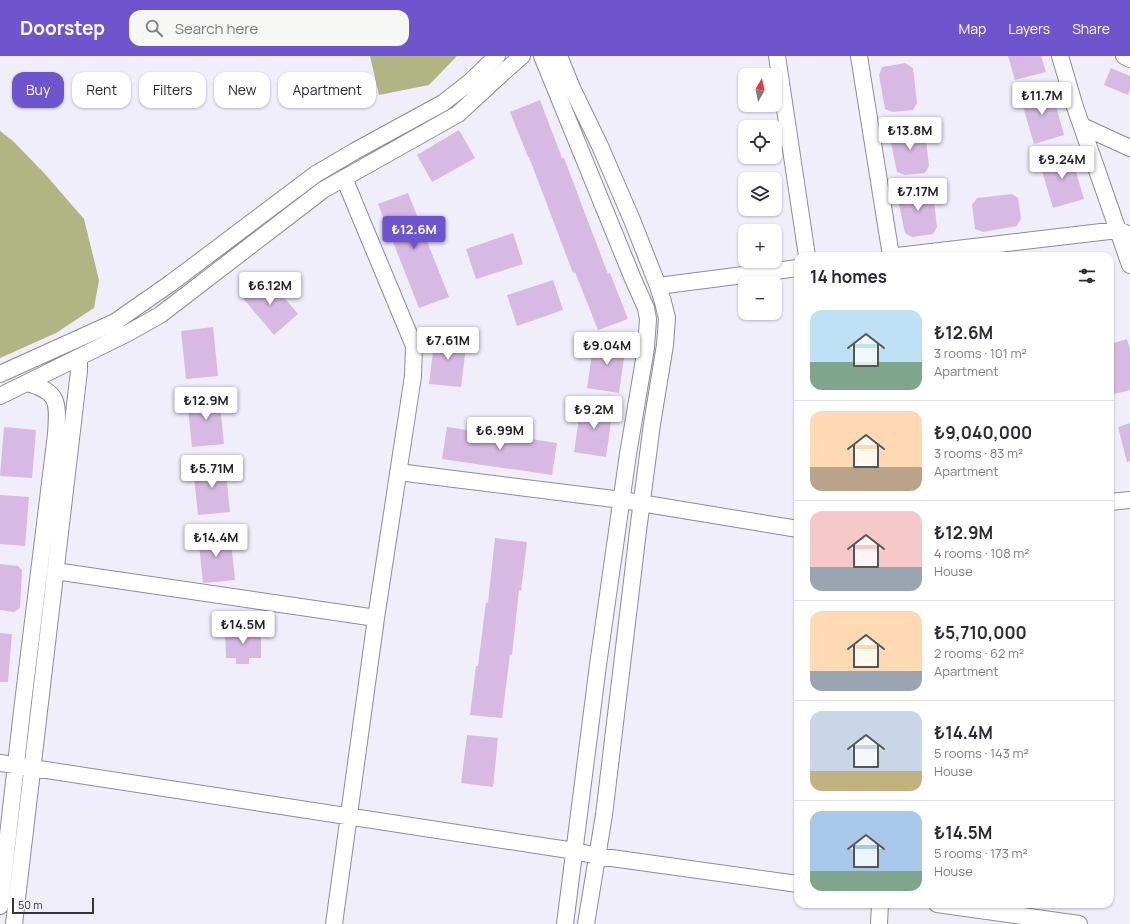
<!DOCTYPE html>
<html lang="en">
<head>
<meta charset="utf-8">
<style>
	body { margin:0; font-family:Manrope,sans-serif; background:#f7f7f7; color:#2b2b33; height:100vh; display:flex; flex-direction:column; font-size:15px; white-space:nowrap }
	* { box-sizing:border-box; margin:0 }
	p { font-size:13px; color:#7c7c81 }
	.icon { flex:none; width:22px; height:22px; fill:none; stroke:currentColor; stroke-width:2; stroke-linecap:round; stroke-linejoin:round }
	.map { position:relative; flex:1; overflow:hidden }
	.sheet { position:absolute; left:794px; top:196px; width:320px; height:656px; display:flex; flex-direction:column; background:#fff; border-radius:12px; box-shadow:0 1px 3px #0004 }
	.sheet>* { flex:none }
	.guide { position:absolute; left:12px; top:16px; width:380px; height:36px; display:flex; gap:8px }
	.needle { width:26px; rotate:9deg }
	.fabs { position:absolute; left:738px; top:12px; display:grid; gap:8px }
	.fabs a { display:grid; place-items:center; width:44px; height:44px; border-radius:8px; background:#fff; box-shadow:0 1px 3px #0004; font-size:20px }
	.scale { position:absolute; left:12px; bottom:10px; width:82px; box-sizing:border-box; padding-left:4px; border:2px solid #343338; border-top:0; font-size:11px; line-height:14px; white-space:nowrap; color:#343338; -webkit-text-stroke:3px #f1eefc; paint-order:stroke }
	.price { position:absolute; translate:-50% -34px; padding:0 9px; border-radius:4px; background:#fff; color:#222; font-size:13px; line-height:26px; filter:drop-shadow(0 1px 2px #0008) }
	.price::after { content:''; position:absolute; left:50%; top:24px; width:12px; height:9px; margin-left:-6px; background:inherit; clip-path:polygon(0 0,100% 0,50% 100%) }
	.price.selected { background:#6e55ce; color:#fff }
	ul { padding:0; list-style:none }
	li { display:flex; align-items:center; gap:12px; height:100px; padding:0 16px }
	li+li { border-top:1px solid #e1e1e2 }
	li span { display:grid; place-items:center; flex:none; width:112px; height:80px; border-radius:12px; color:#555 }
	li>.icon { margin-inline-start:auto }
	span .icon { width:48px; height:48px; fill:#fffc; stroke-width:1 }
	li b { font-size:17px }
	h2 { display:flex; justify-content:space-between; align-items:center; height:48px; padding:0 16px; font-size:17px }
	.tag { padding:0 14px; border-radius:12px; background:#fff; box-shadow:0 1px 3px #0004; font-size:14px; line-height:36px }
	.tag.selected { background:#6e55ce; color:#fff }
	header { display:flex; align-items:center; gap:24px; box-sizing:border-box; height:56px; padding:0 20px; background:#6e55ce; color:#fff }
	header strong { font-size:19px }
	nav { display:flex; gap:22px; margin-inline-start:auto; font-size:14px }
	.search { width:280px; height:36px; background:#f7f7f7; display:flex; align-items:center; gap:10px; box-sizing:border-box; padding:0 14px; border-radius:12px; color:#7c7c81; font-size:15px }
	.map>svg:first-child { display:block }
	.forest { fill:#b1b483 }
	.building { fill:#d8b9e3 }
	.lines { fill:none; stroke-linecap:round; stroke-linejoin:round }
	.minor-casing { stroke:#8f8c99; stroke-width:18 }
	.minor { stroke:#fff; stroke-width:16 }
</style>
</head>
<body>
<header>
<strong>Doorstep</strong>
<div class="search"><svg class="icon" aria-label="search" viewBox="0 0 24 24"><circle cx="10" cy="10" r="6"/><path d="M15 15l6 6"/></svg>Search here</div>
<nav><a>Map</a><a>Layers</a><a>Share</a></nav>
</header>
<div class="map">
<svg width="1130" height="868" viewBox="0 0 1130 868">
	<rect width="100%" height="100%" fill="#f1eefc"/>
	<!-- forest -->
	<path class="forest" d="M370,0h87l-28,29 -50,10z
		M0,75l13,10 32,33 39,45 15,61 -5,28 -38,25 -56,25z"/>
	<!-- building -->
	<path class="building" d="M1008,0h33l5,16 -31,8z
		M905,7l8,5 4,35 -4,7 -20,2 -8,-3 -6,-34 3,-8z
		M1111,12l19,8v13l-2,6 -24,-10z
		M1051,32l13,47 -30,9 -14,-48z
		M540,44l22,58h2l44,116 2,-1 18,46 -30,11 -23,-58 -2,1 -44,-116h-1l-18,-45z
		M917,70l8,5 4,35 -4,7 -20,2 -8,-3 -7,-34 4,-8z
		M459,74l16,28 -43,24 -15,-27z
		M1070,96l14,47 -31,9 -14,-47z
		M925,131l8,6 4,34 -4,7 -21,3 -7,-4 -7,-34 3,-8z
		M408,137l41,104 -30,11 -41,-104z
		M1012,138l6,4 3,20 -4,8 -34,6 -8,-3 -3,-24 5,-7z
		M513,177l10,31 -47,15 -10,-30z
		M267,221l31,37 -24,21 -32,-38z
		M553,224l10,30 -46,16 -10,-31z
		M213,271l5,49 -32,3 -5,-48z
		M435,279l32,4 -6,48 -32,-3z
		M1127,283l3,10v41l-20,5v-51z
		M594,284l32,4 -7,49 -32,-5z
		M219,339l5,49 -32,3 -5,-48z
		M581,348l32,4 -7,49 -32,-5z
		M1130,367v38l-3,1 -9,-35z
		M4,371l32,3 -4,48 -32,-2z
		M447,371l110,16 -5,32 -110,-16z
		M225,407l5,49 -32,3 -5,-48z
		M0,439l29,2 -4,49 -25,-2z
		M230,476l5,48 -32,3 -5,-48z
		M495,482l32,4 -6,49 -2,-1 -7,65 -2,-1 -8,64 -32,-3 6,-49h2l8,-64 2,1z
		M0,508l18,2 4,4 -2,38 -6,4 -14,-2z
		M246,569v5h15v28h-12v6h-13v-6h-10l-1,-26h13v-6z
		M0,577l12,1 -4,48h-8z
		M467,679l31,3 -5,49 -32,-4z"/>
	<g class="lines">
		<!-- minor casing -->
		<g class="minor-casing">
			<path id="minor" d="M542,0l91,223 13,29 2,11 -2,29 -18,106 -30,211 -33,259
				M559,0l13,32 28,58 32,74 26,66 5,16 4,16 -2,27 -13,79 -14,107 -34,284 -18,109
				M777,0l30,200
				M859,0l32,200
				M1060,0l15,51 55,158
				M1124,0l6,3
				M1082,70l48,22
				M897,200l221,-26 12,5
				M658,230l140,-18
				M0,318l115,-52 56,-39 145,-109 39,-23 88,-48 28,-22 26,-25
				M0,340l128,-63 32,-18 163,-125 135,-76 49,-45 15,-13
				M398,416l224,28 176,29
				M1110,446l20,-2
				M55,515l321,47
				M0,707l575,88 22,5 201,28
				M937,848l142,20
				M0,850l22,-195 34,-277c2,-31 4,-42 -29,-51
				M14,868l65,-553v-14
				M334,868l42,-306 37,-242 1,-30 -70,-168
				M879,868l1,-20"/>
		</g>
		<!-- minor -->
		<use href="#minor" class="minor"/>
	</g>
</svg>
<div class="fabs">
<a><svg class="needle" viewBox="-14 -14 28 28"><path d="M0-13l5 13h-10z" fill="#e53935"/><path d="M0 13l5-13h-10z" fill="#7c7c81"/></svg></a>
<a><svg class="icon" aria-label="locate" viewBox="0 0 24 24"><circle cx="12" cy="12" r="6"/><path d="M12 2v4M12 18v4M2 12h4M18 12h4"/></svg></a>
<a><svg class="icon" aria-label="layers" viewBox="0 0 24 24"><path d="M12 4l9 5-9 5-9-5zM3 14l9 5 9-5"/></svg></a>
<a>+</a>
<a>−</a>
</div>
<div class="scale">50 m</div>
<b class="price" style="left:1042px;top:60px">₺11.7M</b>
<b class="price" style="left:910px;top:95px">₺13.8M</b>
<b class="price" style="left:1062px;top:124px">₺9.24M</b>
<b class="price" style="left:918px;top:156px">₺7.17M</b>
<b class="price selected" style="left:414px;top:194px">₺12.6M</b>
<b class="price" style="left:270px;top:250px">₺6.12M</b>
<b class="price" style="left:448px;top:305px">₺7.61M</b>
<b class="price" style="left:607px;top:310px">₺9.04M</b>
<b class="price" style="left:206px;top:365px">₺12.9M</b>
<b class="price" style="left:594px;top:374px">₺9.2M</b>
<b class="price" style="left:500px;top:395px">₺6.99M</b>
<b class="price" style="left:212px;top:433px">₺5.71M</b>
<b class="price" style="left:216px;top:502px">₺14.4M</b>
<b class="price" style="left:243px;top:589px">₺14.5M</b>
<div class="guide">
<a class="tag selected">Buy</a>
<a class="tag">Rent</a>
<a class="tag">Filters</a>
<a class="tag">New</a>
<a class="tag">Apartment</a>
</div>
<section class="sheet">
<h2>14 homes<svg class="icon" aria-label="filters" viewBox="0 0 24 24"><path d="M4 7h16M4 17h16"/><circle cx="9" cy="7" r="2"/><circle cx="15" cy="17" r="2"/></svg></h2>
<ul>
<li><span style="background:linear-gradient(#bfe0f5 65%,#7fa58c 0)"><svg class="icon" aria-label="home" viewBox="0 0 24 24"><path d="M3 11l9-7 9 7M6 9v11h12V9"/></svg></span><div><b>₺12.6M</b><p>3 rooms · 101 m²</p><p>Apartment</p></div></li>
<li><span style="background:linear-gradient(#ffd9b3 70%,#b9a48a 0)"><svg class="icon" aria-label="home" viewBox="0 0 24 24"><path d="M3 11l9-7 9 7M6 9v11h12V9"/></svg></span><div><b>₺9,040,000</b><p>3 rooms · 83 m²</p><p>Apartment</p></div></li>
<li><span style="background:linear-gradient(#f6c9c9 70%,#9aa5b1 0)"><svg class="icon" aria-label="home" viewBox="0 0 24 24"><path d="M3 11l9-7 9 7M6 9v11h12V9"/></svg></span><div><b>₺12.9M</b><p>4 rooms · 108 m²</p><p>House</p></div></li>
<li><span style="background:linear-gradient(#ffd9b3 75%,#9aa5b1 0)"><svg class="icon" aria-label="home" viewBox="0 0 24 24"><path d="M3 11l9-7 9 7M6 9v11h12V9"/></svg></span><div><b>₺5,710,000</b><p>2 rooms · 62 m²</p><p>Apartment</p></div></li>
<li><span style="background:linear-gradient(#c9d6e8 75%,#c2b280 0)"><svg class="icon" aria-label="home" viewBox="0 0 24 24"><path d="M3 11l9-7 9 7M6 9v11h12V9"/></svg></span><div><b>₺14.4M</b><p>5 rooms · 143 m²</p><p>House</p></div></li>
<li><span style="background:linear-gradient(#a9c7e8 75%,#7fa58c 0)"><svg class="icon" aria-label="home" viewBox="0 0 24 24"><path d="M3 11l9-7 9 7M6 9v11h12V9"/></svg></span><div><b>₺14.5M</b><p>5 rooms · 173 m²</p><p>House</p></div></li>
</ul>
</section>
</div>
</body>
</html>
